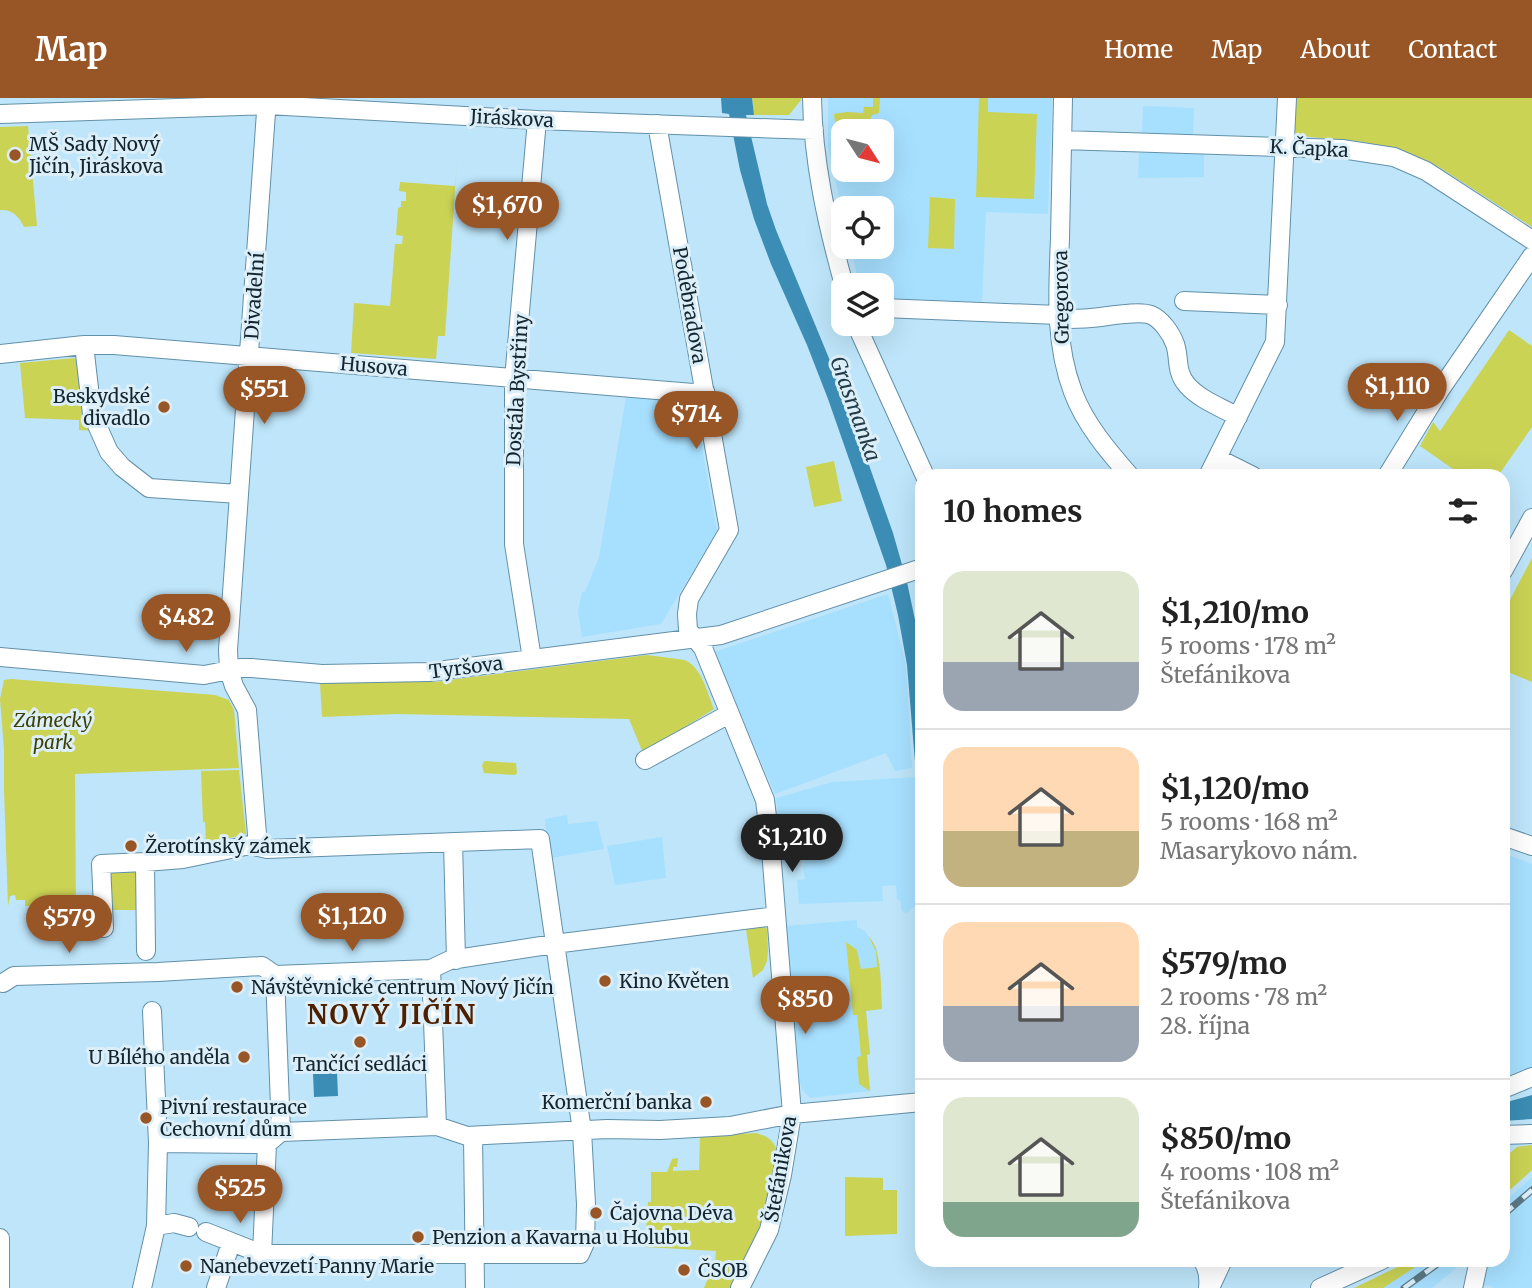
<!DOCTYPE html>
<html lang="en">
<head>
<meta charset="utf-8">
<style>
	body { margin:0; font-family:Merriweather,serif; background:#f6f6f6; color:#222; height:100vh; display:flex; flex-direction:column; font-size:26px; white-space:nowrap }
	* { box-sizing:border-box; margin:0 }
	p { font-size:23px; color:#767676 }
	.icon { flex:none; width:38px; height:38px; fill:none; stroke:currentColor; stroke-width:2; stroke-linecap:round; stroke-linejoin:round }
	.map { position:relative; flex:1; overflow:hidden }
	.panel { position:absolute; left:915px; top:371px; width:595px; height:798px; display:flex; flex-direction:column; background:#fff; border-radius:21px; box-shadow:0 7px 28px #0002 }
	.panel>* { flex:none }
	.needle { width:46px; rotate:126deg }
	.controls { position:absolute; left:831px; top:21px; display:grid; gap:14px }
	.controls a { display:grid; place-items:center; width:63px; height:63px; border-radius:14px; background:#fff; box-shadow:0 7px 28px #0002; font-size:35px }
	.price { position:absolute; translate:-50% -60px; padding:0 16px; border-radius:24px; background:#985525; color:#fff; font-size:23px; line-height:46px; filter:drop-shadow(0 2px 4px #0008) }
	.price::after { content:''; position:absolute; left:50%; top:42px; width:21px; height:16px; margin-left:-10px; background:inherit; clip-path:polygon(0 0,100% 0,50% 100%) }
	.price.on { background:#222; color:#fff }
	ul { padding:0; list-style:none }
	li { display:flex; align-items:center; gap:21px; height:175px; padding:0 28px }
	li+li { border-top:2px solid #e0e0e0 }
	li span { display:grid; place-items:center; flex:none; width:196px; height:140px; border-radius:21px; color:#555 }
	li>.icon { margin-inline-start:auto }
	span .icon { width:84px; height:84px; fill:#fffc; stroke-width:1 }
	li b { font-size:30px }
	h2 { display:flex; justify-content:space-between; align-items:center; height:84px; padding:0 28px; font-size:30px }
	header { display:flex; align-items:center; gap:42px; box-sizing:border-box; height:98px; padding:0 35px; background:#985525; color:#fff }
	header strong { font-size:33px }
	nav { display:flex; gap:38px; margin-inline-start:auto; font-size:24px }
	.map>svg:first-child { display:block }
	.built { fill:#a7e0ff; fill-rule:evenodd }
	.green { fill:#cbd355 }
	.water { fill:#3c8db5 }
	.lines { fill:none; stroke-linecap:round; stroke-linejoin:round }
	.minor-casing { stroke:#6290a9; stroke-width:20 }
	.minor { stroke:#fff; stroke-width:18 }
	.rail-casing { stroke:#5c7886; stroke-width:7 }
	.rail { stroke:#dceff9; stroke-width:4.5; stroke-dasharray:13; stroke-linecap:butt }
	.poi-dot { fill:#985525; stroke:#dceff9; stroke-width:2.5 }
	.labels { text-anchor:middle; stroke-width:6; stroke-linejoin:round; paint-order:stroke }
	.street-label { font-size:19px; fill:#132630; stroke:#dceff9 }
	.poi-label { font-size:19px; fill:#132630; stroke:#dceff9; text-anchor:start }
	.park-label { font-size:19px; font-style:italic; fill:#3c3f01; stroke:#dceff9 }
	.water-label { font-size:21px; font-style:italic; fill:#233c49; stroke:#dceff9 }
	.district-label { font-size:26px; font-weight:bold; letter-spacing:2px; fill:#4c2000; stroke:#dceff9 }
</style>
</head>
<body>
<header>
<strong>Map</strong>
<nav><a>Home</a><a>Map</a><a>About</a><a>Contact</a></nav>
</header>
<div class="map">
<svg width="1532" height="1190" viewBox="0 0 1532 1190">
	<rect width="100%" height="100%" fill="#bee5fa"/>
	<!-- built -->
	<path class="built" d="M828,0h224l-4,116 -62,-2 -4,90 -100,-4v-13h-23l-8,-38h31v-39h-38l-1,7 -15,-69zM844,33h38v39h-38z
		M1143,8l51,2 -1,29 -51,-3z
		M1139,55h65v24l-66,1z
		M626,299l68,5 23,129 -56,93 -79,13 -4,-26 4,-19h3l14,-35z
		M888,496l18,71 6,103 -17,3 -9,-18 -111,41 -61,-142z
		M916,679l3,32h3v99h-11l-2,4 -5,1 -3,-3v-9l-4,-2 -1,-14 -14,1 1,15 -84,3 -2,-24 8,-1 -2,-13 2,-1 -1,-10h-11l-10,9 -7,-66 56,-16z
		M567,717l1,9 29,-3 7,28 -53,9 -1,-18 -3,1 -2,-22z
		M662,739l4,41 -51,7 -8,-39z
		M1503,755l29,11v203l-29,10z
		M857,822v7l8,4 12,18 5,60 -16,2 4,43 -3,1 3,36 -60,7 -8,-8 -2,-8 -14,-156z
		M1532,1079v111h-39l-1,-2 -8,-1 1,-25h18v-57z
		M1425,1162h41l-34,28h-49z"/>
	<!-- green -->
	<path class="green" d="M752,0h49v2l-12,15h-35z
		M873,0h7l-1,15 -7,2 -4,9 -7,-1v-4h-3l-2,4 -21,-1 -1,-8 12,-2 17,1 1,-6h9z
		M979,0h9v14l49,2 -3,85 -58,-2z
		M1295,0h237v129l-93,-60 -39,-18 -43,-8 -59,-5 -4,-6z
		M28,28l9,100 -13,1c-5,-11 -12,-18 -24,-17v-83z
		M457,63l-12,175h-7l-2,23 -85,-6 3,-50 36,3 5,-62h7l1,-8 -7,-1 2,-27 3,-1v-6h5v-9l-7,-1 1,-9 55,4z
		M930,99l25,2 -1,50 -26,-1z
		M1509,232l23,16v81l-34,49h-35l-43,-30 13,-24 7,9z
		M74,260l6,5 -3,3 4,23 14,42 -16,-1v-10l-54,-2 -5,-55z
		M834,363l8,40 -28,6 -8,-40z
		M1532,460v124l-29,-12v-57z
		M647,557l38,5c17,8 22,32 29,49l-71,44 -14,-34 -232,-5 -75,3 -2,-34 114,-5v4z
		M11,581l204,16 14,5 5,10 5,58 -164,6 1,143 -44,-11h-7v-6h-9l-1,-5 -5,1 -2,10 -4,-116v-40l-4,-51 4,-19z
		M484,663l32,2 1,10 -2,2 -31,-2 -2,-7z
		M239,672l7,64 -60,15 1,-6h19l-1,-21h-2l-2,-51z
		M145,753h7l-1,14 -13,45h-27l-15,-52 49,-3z
		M765,829l2,2 1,21 -1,11 -4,9 -10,8 -7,-49z
		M869,839c13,11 12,53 13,72l-16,2 4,43 -3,1 3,36 -11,-7 -2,-27 4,-1 -4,-41h-4l-7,-73 11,8 4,19 16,-2 -1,-15z
		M756,1035c12,3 18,8 22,20l-12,64 -26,56 -10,15h-26l9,-22 1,7 2,-22 -71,-4 3,-45h3v-30h16l5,-13 6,-1 -1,9h-4v4l26,-1 1,-34z
		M1532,1047v25l-29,26 2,-39 12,-10z
		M845,1079l38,1v12h14v44l-52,2z
		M1412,1162h14l-43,28h-29z"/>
	<!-- water -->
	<path class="water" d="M721,0h31l2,17h-8l21,89 9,26 69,167 48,136 14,49 15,71v156l-3,1 -12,-145 -9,-50 -12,-50 -58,-166 -21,-54 -36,-81 -17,-45 -14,-49 -11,-56 -7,-1z
		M337,974l1,24 -24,1 -1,-24z
		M1532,997v24l-29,2v-18z"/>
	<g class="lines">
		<!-- minor casing -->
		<g class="minor-casing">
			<path id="minor" d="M812,0c1,64 15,126 32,187
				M1063,0c-1,47 -2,93 -3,140 -2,52 -6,104 13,154 12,32 35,59 57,84
				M0,16l267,-9 270,15 277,10
				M657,26l72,406 -40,69 -2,15 1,16 15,18 62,152 6,50 21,264 -10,61 -13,55 -29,58
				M1062,42l280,9 52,8 32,14 106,69
				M1184,203l94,4
				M882,210l176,7
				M1058,221c11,0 22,0 33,-1 14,-1 48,-8 60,-3 10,4 20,18 24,29 5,14 0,27 12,41 13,15 34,22 51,32
				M856,226l69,152
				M84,247l8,69 17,38 13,15 27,21 90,6
				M0,256l84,-9h30l579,48 12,-2
				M1217,360l36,18
				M1208,378l67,-134 12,-244
				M1387,378l53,-86 92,-134
				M1503,473l29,-53
				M0,559l204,18 36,-7h12l70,6 107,-2 292,-37 201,-67
				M532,561l-18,-115v-165l23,-259
				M645,662l84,-46
				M1503,738l29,10
				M453,744l3,118
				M258,749l-11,-137 -13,-24 -5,-16 -1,-20 39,-552
				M104,830l-3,-64 44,-2
				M146,853l-1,-89 38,-3 67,-14 17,4 273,-10 42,292 4,73 -1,39 -5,11h-318l-56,-22
				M431,871l6,157
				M275,877l6,157 156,-6 30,10 140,-7 53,1 70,-4 62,-12 130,-12
				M275,877l156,-6 19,-9 104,-16 222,-28
				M3,885l11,-7 144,-4 104,-6 13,9
				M1503,991l29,-12
				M1503,1037l29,-1
				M473,1038l2,152
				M158,1045l109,1
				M156,1128l18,-3 15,4
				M0,1140v50
				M262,1156l5,-110 14,-12
				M1202,1162c6,8 7,19 6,28
				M142,1190l14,-62 2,-83 -6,-132
				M216,1190l15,-45
				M1210,1190l13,-28
				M1320,1190l62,-28
				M1473,1190l6,-28"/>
		</g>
		<!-- minor -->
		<use href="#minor" class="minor"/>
		<!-- rail casing -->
		<g class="rail-casing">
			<path id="rail" d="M1503,1117l29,-25
				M1404,1190l39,-28"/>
		</g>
		<!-- rail -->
		<use href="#rail" class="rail"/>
	</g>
	<!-- markers -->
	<g class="poi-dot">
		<circle cx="15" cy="57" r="7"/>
		<circle cx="164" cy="309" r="7"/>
		<circle cx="131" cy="748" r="7"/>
		<circle cx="605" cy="883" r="7"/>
		<circle cx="237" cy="889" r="7"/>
		<circle cx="360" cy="944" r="7"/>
		<circle cx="244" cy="959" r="7"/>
		<circle cx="706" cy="1004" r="7"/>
		<circle cx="146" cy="1020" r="7"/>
		<circle cx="596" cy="1115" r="7"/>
		<circle cx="418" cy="1139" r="7"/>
		<circle cx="186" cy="1168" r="7"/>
		<circle cx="684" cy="1172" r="7"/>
	</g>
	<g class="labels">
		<!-- street labels -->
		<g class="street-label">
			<text transform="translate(512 20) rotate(3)" y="7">Jiráskova</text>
			<text transform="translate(1309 50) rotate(3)" y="7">K. Čapka</text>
			<text transform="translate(254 198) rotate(-86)" y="7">Divadelní</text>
			<text transform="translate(1061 199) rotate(-91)" y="7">Gregorova</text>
			<text transform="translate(690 207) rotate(80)" y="7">Poděbradova</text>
			<text transform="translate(374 268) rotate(5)" y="7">Husova</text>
			<text transform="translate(517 292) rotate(-87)" y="7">Dostála Bystřiny</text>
			<text transform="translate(466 569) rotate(-7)" y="7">Tyršova</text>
			<text transform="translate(780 1071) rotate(-80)" y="7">Štefánikova</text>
		</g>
		<!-- poi labels -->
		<g class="poi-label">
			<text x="29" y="53">MŠ Sady Nový<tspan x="29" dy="22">Jičín, Jiráskova</tspan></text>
			<text x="150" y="305" text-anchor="end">Beskydské<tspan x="150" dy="22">divadlo</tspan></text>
			<text x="145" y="755">Žerotínský zámek</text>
			<text x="619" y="890">Kino Květen</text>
			<text x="251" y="896">Návštěvnické centrum Nový Jičín</text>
			<text x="230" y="966" text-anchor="end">U Bílého anděla</text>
			<text x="360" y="973" text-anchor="middle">Tančící sedláci</text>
			<text x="692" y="1011" text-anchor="end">Komerční banka</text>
			<text x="160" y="1016">Pivní restaurace<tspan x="160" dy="22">Cechovní dům</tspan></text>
			<text x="610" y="1122">Čajovna Déva</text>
			<text x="432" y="1146">Penzion a Kavarna u Holubu</text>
			<text x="200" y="1175">Nanebevzetí Panny Marie</text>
			<text x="698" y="1179">ČSOB</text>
		</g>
		<!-- park labels -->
		<g class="park-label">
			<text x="53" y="629">Zámecký<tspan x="53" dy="22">park</tspan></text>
		</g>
		<!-- water labels -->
		<g class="water-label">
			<text transform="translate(855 311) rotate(70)" y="7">Grasmanka</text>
		</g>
		<!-- district labels -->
		<g class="district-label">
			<text x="392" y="926">NOVÝ JIČÍN</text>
		</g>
	</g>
</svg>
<div class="controls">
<a><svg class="needle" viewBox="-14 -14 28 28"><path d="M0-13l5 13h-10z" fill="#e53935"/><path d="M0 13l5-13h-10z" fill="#767676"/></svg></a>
<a><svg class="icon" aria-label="locate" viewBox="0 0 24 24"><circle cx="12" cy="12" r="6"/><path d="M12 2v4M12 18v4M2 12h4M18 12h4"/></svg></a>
<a><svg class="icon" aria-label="layers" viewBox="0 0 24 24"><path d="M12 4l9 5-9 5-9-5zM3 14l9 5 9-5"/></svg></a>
</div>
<b class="price" style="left:507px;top:144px">$1,670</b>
<b class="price" style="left:1397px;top:325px">$1,110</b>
<b class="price" style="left:264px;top:328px">$551</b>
<b class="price" style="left:696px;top:353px">$714</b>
<b class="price" style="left:186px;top:556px">$482</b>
<b class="price on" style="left:792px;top:776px">$1,210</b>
<b class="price" style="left:352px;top:855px">$1,120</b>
<b class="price" style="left:69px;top:857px">$579</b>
<b class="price" style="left:805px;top:938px">$850</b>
<b class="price" style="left:240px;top:1127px">$525</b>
<section class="panel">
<h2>10 homes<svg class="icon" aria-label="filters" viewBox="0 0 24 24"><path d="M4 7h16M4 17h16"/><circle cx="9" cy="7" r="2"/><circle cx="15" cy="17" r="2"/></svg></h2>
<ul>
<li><span style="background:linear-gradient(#dfe7d0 65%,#9aa5b1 0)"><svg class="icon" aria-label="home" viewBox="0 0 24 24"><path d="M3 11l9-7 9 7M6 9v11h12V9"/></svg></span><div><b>$1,210/mo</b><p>5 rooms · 178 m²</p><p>Štefánikova</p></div></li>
<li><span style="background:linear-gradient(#ffd9b3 60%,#c2b280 0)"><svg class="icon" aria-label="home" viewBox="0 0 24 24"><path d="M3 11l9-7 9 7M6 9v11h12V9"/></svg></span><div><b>$1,120/mo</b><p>5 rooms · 168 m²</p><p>Masarykovo nám.</p></div></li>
<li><span style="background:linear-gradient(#ffd9b3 60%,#9aa5b1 0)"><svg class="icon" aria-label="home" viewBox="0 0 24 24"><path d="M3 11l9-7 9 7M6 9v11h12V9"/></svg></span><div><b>$579/mo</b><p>2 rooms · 78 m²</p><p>28. října</p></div></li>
<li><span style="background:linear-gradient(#dfe7d0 75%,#7fa58c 0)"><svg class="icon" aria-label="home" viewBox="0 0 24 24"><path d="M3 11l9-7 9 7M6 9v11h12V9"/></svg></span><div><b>$850/mo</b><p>4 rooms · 108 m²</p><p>Štefánikova</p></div></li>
</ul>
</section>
</div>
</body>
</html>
